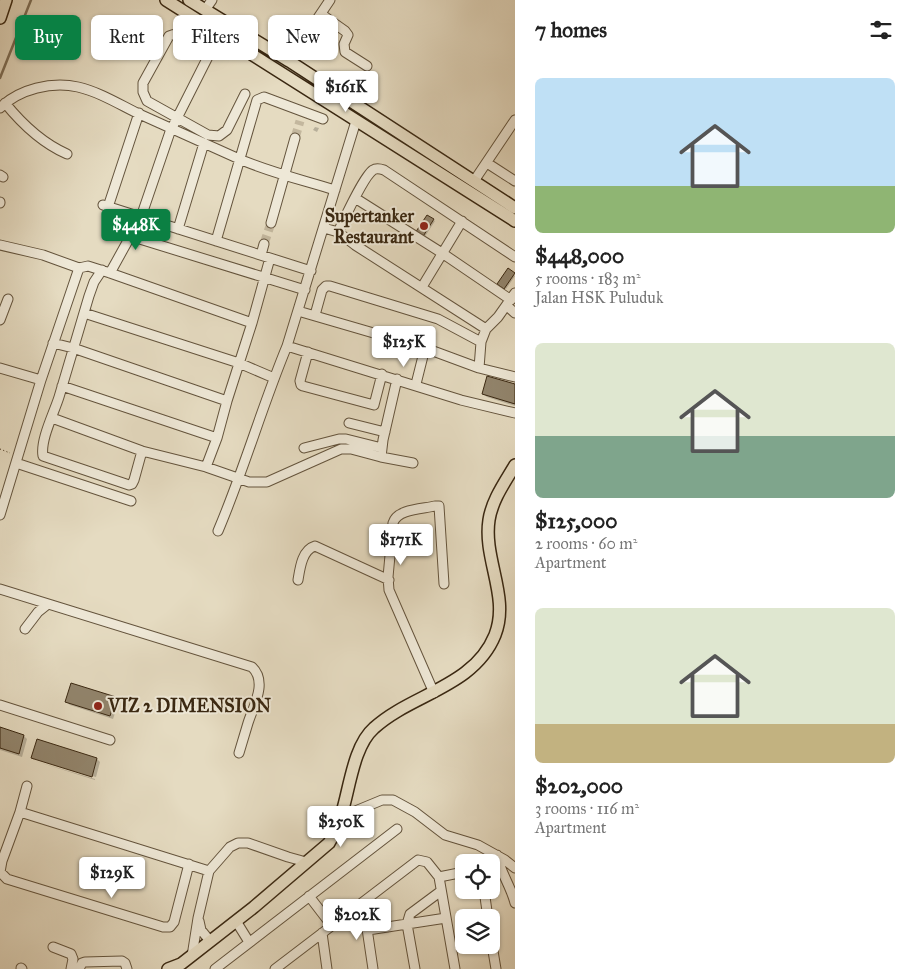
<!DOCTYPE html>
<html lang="en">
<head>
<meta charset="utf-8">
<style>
	body { margin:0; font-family:"IM FELL Great Primer",serif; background:#f6f6f6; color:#222; height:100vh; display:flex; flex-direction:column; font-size:19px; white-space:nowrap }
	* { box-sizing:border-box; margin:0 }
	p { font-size:16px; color:#767676 }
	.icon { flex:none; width:28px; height:28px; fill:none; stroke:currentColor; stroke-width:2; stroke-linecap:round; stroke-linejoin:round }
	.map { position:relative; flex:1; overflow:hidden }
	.details { display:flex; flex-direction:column; background:#fff; width:400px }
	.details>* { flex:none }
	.hud { position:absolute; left:15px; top:15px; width:425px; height:45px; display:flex; gap:10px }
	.fabs { position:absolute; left:455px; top:854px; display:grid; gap:10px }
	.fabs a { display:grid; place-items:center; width:45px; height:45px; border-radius:8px; background:#fff; box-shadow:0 1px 4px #0004; font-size:25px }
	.price { position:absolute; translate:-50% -42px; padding:0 11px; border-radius:5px; background:#fff; color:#222; font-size:16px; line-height:32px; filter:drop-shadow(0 1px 2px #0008) }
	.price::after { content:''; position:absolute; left:50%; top:30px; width:15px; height:11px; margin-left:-8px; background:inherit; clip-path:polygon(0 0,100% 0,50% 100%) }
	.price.active { background:#0b8043; color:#fff }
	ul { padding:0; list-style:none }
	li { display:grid; align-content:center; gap:10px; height:265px; padding:0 20px }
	li span { display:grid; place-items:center; height:155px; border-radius:8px; color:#555 }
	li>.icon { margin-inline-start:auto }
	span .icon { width:90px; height:90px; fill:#fffc; stroke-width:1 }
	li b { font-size:21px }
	h2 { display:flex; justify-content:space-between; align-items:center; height:60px; padding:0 20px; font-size:21px }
	.tag { padding:0 18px; border-radius:8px; background:#fff; box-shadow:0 1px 4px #0004; font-size:18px; line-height:45px }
	.tag.active { background:#0b8043; color:#fff }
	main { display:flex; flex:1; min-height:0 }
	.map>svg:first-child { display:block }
	.shadow { fill:#0003 }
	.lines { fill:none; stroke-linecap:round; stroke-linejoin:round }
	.stream { stroke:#7d6e57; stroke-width:2.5 }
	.building { fill:#92856d; stroke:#392711 }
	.minor-tunnel { stroke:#c3b79e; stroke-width:9; stroke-dasharray:9 4.5; stroke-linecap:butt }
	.minor-casing { stroke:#64543d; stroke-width:11 }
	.major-casing { stroke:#392711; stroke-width:14 }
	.path { stroke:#392711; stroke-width:1; stroke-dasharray:1 2.5; stroke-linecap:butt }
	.minor { stroke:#eee8d7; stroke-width:9 }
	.major { stroke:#e5dbc1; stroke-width:11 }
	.poi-dot { fill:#8f2418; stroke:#eee8d7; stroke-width:2 }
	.labels { text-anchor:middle; stroke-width:4; stroke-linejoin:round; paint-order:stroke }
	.poi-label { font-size:18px; font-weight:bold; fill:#392711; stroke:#eee8d7; text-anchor:end }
</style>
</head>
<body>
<main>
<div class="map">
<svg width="515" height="969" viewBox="0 0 515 969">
	<rect width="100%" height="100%" fill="#e5dbc1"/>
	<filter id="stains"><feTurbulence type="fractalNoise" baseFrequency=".004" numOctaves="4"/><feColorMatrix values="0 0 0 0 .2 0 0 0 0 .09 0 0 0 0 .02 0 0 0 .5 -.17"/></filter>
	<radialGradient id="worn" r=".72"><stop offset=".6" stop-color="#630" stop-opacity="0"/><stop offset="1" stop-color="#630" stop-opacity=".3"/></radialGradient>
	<!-- shadow -->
	<path class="shadow" d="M315,127l4,1 -2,4 -4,-2z
		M433,220l2,1 -11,17 -8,-5z
		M508,270l7,6 -9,13 -6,-3z
		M515,386v20l-28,-9 -4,-3z
		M115,698l4,3 -6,18 -43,-14 -4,-3z
		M0,728l24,8 3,3 -5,18 -22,-7z
		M37,741l60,18 3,3 -4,15 -62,-19v2l-2,-2z
		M35,761l60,18v1z"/>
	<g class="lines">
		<!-- stream -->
		<path class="stream" d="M0,78l31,-78"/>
	</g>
	<!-- building -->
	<path class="building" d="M427,215l7,4 -12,19 -7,-5z
		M508,268l7,5 -11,16 -7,-5z
		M487,376l28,8v20l-33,-10z
		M71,683l45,14 -6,19 -45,-14z
		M0,727l24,8 -5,19 -19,-6z
		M37,739l60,19 -5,19 -61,-19z"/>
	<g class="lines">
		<!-- minor-tunnel -->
		<path class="minor-tunnel" d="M295,138l5,-17
			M264,244l7,-21"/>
		<!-- minor casing -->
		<g class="minor-casing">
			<path id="minor" d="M205,10l7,-10
				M321,14l24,17 3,4 -4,9 1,8 22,14
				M211,52c-12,-8 -27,-23 -42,-16l-26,47v9l4,9 61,34 11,1 8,-6 18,-36
				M289,61l41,-61
				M5,103c17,21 37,40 62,51
				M0,108c19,-19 52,-27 78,-21 21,5 39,16 59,26 34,15 67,30 100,45 31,14 66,22 98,32
				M487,163l28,18
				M0,175l3,2
				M474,181l41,-61
				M355,198l87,55 69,47
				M0,202v1
				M103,205l208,66
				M108,207l31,-94
				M271,223l24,-85
				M324,228l14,4 17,13 131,84
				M178,229l26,-86
				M338,232c6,-12 25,-55 35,-62 3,-2 8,-1 11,0l131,87
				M130,236l175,54
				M216,241l41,-141 7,-3 59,22
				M0,245l43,10 36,13
				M261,255l3,-11
				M102,270l-8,12 -5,14c-10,34 -20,68 -30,101 -5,16 -19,43 -16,59l86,29 3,-1 2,-4 8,-29
				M110,273l31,-56 29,-85 49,-97
				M422,287l40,-66
				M507,306l8,7
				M298,311l127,37 54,20 36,9
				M84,313l155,50 35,15
				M315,315l7,-25 4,-4h4l108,33 43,23
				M0,320l8,-21
				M53,343l20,5 154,53
				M287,346l174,54 54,13
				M308,352l-8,29 1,4 2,1 71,19 8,-31
				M0,368l41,12
				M479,368l2,-26 5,-13 12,-12 17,-24
				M416,384l9,-36
				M62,386l155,52
				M52,418l90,33 64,16 43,15h18l74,-33h10l30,8 32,6
				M349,423l36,9
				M304,448l35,-9h7l36,9
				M381,457l2,-17 14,-61
				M16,463l115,38
				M206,467l11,-29 10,-37 25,-78 18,-65
				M0,515l41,-135 38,-112 9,-2 22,7 142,50
				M218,531c26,-61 44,-125 69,-185l69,-225
				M298,580c2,-12 4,-30 17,-34l74,34
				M0,589l252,78c16,15 1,40 -4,56 -3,10 -6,20 -9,30
				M25,629l13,-17 10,-8
				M434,693l-45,-103 -1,-13 5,-54c4,-14 29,-14 42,-17h4l5,78
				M0,705l110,35
				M342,811l11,1 29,-12h11l22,12 30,23 33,10 27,15 10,8
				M20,812l7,-26
				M497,855c3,17 14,31 18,48
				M0,872l2,-11 18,-49 189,59
				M0,872l7,7 156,48h7l4,-5 15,-58
				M439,877l25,-5
				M484,890l4,28
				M309,896l23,30
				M358,906l8,16 7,47
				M199,921l2,9 9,11
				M236,921l13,21
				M368,930l78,-12
				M322,933l5,36
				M491,939l5,30
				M53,947l18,7 2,5 -2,10
				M192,956l6,-38 11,-47 21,-24 8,-4h10l40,14 18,5
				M21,968l1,1
				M79,969l3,-6 3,-1 37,-1 3,2 2,6
				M215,969l182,-140
				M275,969l143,-109 9,2 12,15 16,92
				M415,969l-8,-45 3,-10 31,-23"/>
		</g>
		<!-- major casing -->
		<g class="major-casing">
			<path id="major" d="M166,0l349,221
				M189,0l100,61 226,147
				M0,18l6,-18
				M168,969l13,-5 73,-57 75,-64c2,-4 5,-8 7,-13 13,-28 14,-81 38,-102 37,-34 100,-41 121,-93 15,-38 -12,-76 -6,-115 3,-20 16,-38 26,-55"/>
		</g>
		<!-- path -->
		<path class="path" d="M0,449l10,4"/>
		<!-- minor -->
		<use href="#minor" class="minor"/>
		<!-- major -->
		<use href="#major" class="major"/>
	</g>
	<!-- markers -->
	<g class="poi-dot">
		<circle cx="424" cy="226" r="5"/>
		<circle cx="98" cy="706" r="5"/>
	</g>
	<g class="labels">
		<!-- poi labels -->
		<g class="poi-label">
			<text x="414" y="222">Supertanker<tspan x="414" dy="21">Restaurant</tspan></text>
			<text x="108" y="712" text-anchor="start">VIZ 2 DIMENSION</text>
		</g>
	</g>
	<rect width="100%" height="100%" filter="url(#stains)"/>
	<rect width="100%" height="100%" fill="url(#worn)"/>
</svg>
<div class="fabs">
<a><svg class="icon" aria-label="locate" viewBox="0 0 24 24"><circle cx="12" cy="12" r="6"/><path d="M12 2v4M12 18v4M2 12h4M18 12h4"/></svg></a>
<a><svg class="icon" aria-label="layers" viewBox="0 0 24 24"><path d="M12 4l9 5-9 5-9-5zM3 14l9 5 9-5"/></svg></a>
</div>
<b class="price" style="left:346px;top:113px">$161K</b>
<b class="price active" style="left:136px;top:251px">$448K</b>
<b class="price" style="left:404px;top:368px">$125K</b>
<b class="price" style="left:401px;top:566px">$171K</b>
<b class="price" style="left:341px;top:848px">$250K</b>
<b class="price" style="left:112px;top:899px">$129K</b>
<b class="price" style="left:357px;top:941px">$202K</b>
<div class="hud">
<a class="tag active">Buy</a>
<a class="tag">Rent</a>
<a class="tag">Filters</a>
<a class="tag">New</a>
</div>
</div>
<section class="details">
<h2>7 homes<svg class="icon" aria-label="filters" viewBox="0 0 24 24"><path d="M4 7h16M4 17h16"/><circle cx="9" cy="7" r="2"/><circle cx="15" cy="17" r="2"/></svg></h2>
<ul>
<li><span style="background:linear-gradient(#bfe0f5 70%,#8fb573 0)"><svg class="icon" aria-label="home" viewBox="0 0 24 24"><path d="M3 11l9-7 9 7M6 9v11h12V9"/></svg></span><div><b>$448,000</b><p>5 rooms · 183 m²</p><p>Jalan HSK Puluduk</p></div></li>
<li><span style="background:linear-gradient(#dfe7d0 60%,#7fa58c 0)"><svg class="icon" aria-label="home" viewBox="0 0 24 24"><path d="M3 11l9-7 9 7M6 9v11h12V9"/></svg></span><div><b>$125,000</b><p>2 rooms · 60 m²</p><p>Apartment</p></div></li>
<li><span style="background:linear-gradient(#dfe7d0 75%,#c2b280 0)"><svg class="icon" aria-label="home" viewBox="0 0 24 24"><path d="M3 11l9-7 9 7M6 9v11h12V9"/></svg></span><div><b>$202,000</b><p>3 rooms · 116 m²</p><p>Apartment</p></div></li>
</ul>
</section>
</main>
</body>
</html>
